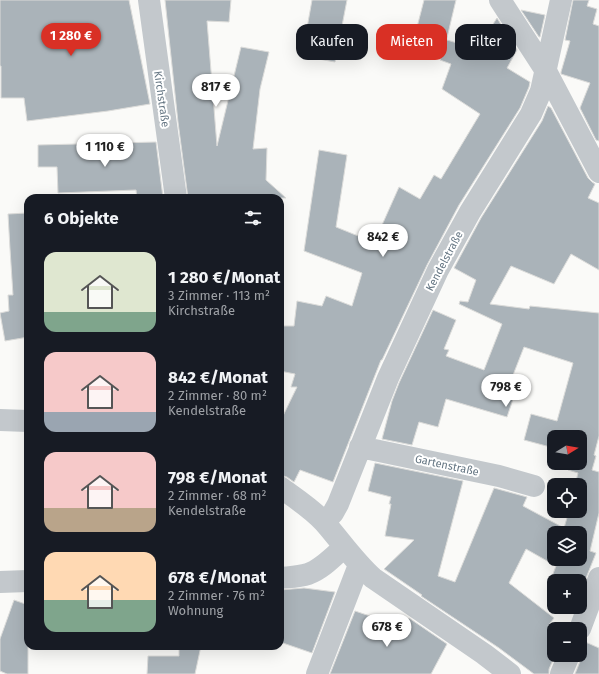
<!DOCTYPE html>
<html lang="de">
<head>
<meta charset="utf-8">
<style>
	body { margin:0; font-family:"Fira Sans",sans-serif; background:#20242c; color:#f1f3f6; height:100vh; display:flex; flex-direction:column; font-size:15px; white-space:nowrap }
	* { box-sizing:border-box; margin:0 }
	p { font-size:13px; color:#9ea1a6 }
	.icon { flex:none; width:22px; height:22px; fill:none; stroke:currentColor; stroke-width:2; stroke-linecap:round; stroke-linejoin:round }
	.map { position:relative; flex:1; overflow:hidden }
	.drawer { position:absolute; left:24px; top:194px; width:260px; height:456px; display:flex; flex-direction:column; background:#171b24; border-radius:12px; box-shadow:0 4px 16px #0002 }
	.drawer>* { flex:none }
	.banner { position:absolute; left:296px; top:24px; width:243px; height:36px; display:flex; gap:8px }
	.needle { width:26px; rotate:79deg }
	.buttons { position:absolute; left:547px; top:430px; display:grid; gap:8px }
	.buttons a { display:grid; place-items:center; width:40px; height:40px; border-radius:8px; background:#171b24; box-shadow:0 4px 16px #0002; font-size:20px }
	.price { position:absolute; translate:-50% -34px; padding:0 9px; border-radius:14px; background:#fff; color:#222; font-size:13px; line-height:26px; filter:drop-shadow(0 1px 2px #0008) }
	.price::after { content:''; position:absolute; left:50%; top:24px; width:12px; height:9px; margin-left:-6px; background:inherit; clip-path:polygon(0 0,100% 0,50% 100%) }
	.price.active { background:#d93025; color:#fff }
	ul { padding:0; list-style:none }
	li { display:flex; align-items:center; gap:12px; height:100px; padding:0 20px }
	li span { display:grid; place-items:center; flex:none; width:112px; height:80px; border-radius:12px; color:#555 }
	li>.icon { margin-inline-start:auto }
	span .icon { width:48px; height:48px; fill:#fffc; stroke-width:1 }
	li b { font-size:17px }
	h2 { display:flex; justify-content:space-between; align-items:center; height:48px; padding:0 20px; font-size:17px }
	.tag { padding:0 14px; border-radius:12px; background:#171b24; box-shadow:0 4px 16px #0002; font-size:14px; line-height:36px }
	.tag.active { background:#d93025; color:#fff }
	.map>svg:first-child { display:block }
	.building { fill:#aab3b9; stroke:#dcdcda; fill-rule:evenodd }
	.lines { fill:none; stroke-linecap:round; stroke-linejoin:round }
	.minor { stroke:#c3c8cc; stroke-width:22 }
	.labels { text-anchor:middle; stroke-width:4; stroke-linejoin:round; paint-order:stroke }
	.street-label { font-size:11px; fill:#657683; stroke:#fff }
</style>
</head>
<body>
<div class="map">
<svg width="599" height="674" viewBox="0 0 599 674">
	<rect width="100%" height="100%" fill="#fafaf8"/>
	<!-- building -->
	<path class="building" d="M0,0h129l21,104 -42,7 -81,10 -3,-23h-23v-32h-1z
		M165,0h66l-2,22 -22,-1 10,125 24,-99 28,5 -9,37 -7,60 14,-1 -1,32 20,18h-98l-10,-76z
		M312,0h35l-12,62 -33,-6z
		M424,0h32l-10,42 1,-2 30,9 20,-31 20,32 -10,18 23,14 -1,5 -9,21 -61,97 -32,60 -45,95h-1l-48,122 -33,-12 -6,12 -7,-5 -7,-2v-53l17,-35h-6l4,-13 -15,-3v-45h14l3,-25 25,5 4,-10 26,10 10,-33 -58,-22 15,-101 28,5 -11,72 37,15 4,-9 1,1 21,-47 21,12 14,-24 7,4 39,-65 -38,-25 9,-25 -11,-4 6,-17 -31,-8z
		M573,0h16l-2,6 10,3 -4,15 6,2v115l-3,-1 -16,-32 10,-25 -29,-9v-2l9,-31 -5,-1z
		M521,10l24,5 -5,22h-1z
		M548,106l3,2 37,70 4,4 3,2 -7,14 11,5v67l-28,-16 -17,30 -43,-18 -21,38 39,5 1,-3 69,7v123l-5,19 2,1 -4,14 7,2v41l-9,38 6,2 -16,40v-12h-26v8l-6,-2 8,-21 -30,-17 -17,34 45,35 -6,8 7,3h-1v26h1l-6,14v5h-15l-35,-26 -78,-52 1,-1 -38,-26 30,-29 -29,-4 6,-32h-2l2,-7 -23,-6 7,-28 88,18 -25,95 17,6 39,-94 33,9 -4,9 41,22 5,-17h11v-26h-5l3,-12 -10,-3 2,-7h10v-26h-26v11l-30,-8 7,-26 26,7 16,-58 -49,-16 -18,46 8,3 -7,21 -61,-18 -8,28 -19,-5 -7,23 -30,-6 10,-38 7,-18 34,-73 23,10 -12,29 5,1 -3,6 38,14 18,-46 -43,-20 1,-3 8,1 8,-22 -22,-12 27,-50 61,-97zM554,533h26v26h-26z
		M156,142l7,56h-26l-1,-8 -78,3 -1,-26h-19v-22z
		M28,213v124l-23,4 -5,-28 9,-2 -1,-16h5l-3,-46 -2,-35z
		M304,588l31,4 -23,61 -32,-11v-52z
		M14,600l14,5v69h-21l-7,-3v-32z
		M355,611l48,16 6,-9 38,26 -16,30h-101z
		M580,641h3l16,7v26h-24l6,-15v-5l-1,-4z
		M179,646h22l-6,28h-48l1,-18h31z"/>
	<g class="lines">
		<!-- minor -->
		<path class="minor" d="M149,0l27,198
			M500,0l46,71 53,101
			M0,420l28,1
			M360,447l139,29 35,10
			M280,487c15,11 31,21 44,35 16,18 30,39 49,56l111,76 26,20
			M324,522l9,-9 5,-9 50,-126 50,-108 32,-58 61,-98 10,-23 20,-91
			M280,578c9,-1 19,-1 28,-4 14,-5 25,-17 36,-27
			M0,582l28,-1
			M580,629l19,-51
			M317,674l42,-109
			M561,674l8,-19"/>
	</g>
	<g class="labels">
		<!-- street labels -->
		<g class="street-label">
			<text transform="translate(162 99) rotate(82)" y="4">Kirchstraße</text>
			<text transform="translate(444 261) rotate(-62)" y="4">Kendelstraße</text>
			<text transform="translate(447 465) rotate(12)" y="4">Gartenstraße</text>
		</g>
	</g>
</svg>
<div class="buttons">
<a><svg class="needle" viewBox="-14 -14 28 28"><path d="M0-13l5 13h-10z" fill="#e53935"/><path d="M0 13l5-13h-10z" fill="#9ea1a6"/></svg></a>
<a><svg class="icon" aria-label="locate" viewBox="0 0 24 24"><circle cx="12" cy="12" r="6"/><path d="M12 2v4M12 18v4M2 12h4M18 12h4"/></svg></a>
<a><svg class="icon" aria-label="layers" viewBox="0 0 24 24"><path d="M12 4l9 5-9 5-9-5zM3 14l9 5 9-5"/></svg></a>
<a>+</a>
<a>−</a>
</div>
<b class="price active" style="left:71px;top:57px">1 280 €</b>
<b class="price" style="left:216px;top:108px">817 €</b>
<b class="price" style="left:105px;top:168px">1 110 €</b>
<b class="price" style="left:383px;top:258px">842 €</b>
<b class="price" style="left:506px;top:408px">798 €</b>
<b class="price" style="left:387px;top:648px">678 €</b>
<div class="banner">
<a class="tag">Kaufen</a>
<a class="tag active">Mieten</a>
<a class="tag">Filter</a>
</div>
<section class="drawer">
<h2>6 Objekte<svg class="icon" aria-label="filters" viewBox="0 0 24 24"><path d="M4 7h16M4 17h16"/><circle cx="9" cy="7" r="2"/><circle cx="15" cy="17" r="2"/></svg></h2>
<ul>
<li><span style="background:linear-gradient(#dfe7d0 75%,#7fa58c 0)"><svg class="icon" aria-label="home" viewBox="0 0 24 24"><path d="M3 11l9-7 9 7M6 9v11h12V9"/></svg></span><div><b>1 280 €/Monat</b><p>3 Zimmer · 113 m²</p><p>Kirchstraße</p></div></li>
<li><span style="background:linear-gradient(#f6c9c9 75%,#9aa5b1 0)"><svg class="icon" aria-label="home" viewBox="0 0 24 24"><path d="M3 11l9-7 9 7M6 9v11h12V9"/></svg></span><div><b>842 €/Monat</b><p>2 Zimmer · 80 m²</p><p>Kendelstraße</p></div></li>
<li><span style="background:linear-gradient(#f6c9c9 70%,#b9a48a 0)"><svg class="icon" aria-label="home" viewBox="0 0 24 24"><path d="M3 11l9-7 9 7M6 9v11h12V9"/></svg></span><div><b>798 €/Monat</b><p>2 Zimmer · 68 m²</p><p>Kendelstraße</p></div></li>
<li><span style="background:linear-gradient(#ffd9b3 60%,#7fa58c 0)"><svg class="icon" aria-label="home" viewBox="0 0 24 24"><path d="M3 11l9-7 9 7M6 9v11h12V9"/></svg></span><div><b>678 €/Monat</b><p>2 Zimmer · 76 m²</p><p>Wohnung</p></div></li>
</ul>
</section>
</div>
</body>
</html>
